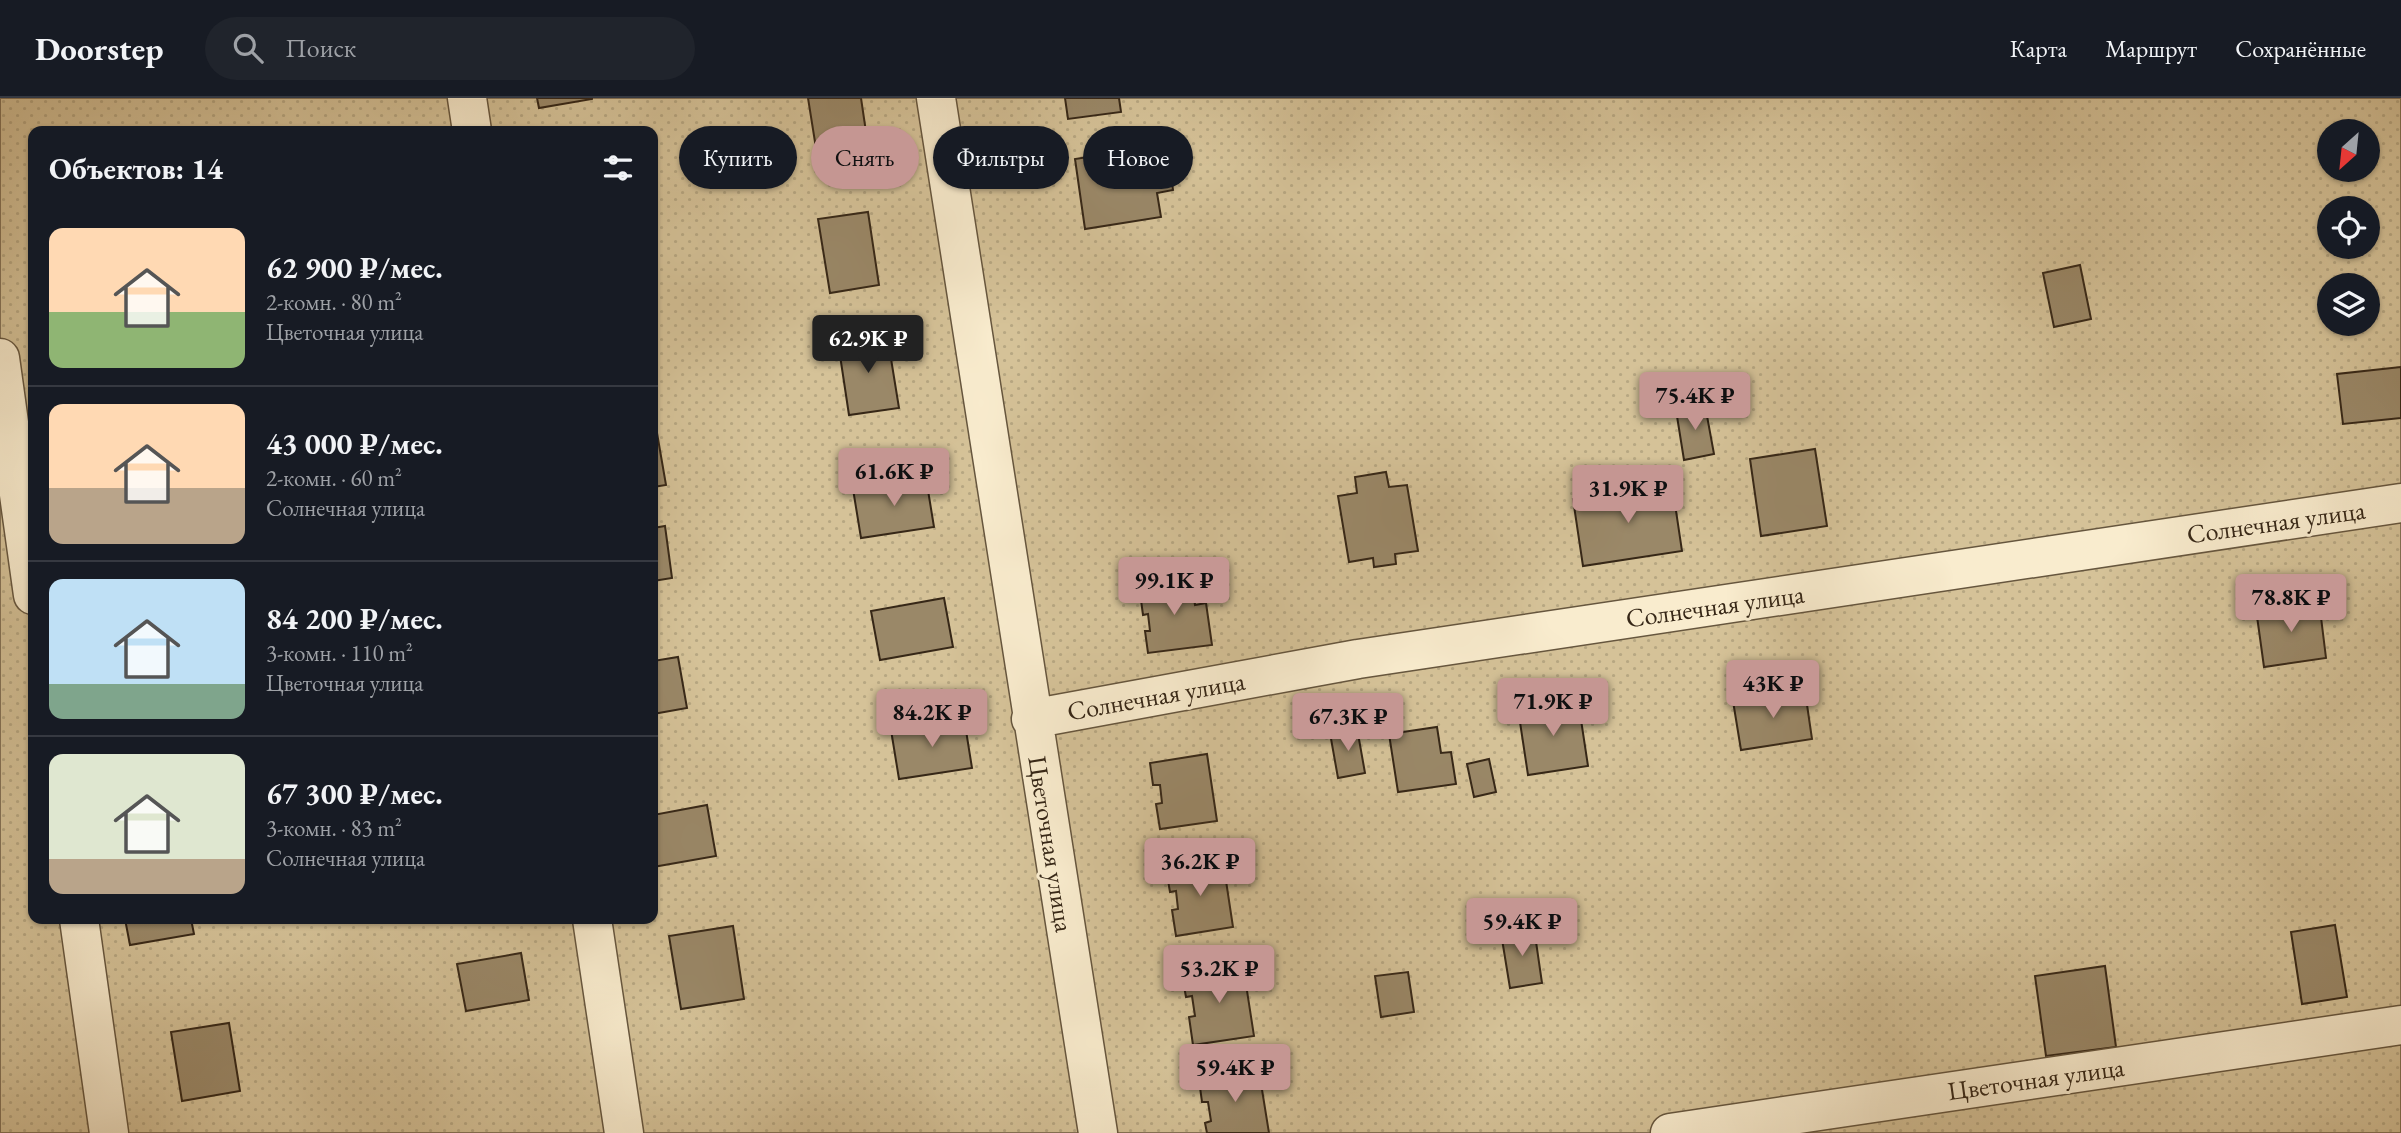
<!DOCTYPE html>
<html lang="ru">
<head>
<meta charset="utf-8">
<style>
	body { margin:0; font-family:"EB Garamond",serif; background:#20242c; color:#f1f3f6; height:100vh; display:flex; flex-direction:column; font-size:26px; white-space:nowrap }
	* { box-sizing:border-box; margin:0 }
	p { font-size:23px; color:#9ea1a6 }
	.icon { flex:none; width:38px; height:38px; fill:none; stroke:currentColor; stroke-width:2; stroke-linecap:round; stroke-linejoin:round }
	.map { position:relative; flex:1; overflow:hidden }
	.side { position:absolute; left:28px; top:28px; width:630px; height:798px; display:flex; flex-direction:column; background:#171b24; border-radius:14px; box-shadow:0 2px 5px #0004 }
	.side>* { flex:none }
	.banner { position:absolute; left:679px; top:28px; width:665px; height:63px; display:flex; gap:14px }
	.needle { width:46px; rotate:207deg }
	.tools { position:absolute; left:2317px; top:21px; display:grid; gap:14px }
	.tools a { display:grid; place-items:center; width:63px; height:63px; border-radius:50%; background:#171b24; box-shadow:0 2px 5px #0004; font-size:35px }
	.price { position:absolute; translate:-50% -60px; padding:0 16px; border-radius:7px; background:#c59692; color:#111; font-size:23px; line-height:46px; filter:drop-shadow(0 2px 4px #0008) }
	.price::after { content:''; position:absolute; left:50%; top:42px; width:21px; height:16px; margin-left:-10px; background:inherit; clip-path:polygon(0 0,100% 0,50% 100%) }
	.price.active { background:#222; color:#fff }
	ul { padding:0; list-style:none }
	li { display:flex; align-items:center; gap:21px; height:175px; padding:0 21px }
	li+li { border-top:2px solid #363941 }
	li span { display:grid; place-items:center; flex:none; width:196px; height:140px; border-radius:14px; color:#555 }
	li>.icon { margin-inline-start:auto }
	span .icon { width:84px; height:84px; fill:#fffc; stroke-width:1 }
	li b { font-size:30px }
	h2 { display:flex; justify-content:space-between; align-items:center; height:84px; padding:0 21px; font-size:30px }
	.tag { padding:0 24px; border-radius:32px; background:#171b24; box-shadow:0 2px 5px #0004; font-size:24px; line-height:63px }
	.tag.active { background:#c59692; color:#111 }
	header { display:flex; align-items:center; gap:42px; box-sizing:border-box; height:98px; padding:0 35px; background:#171b24; border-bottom:2px solid #363941 }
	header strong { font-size:33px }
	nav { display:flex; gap:38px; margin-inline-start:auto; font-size:24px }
	.search { width:490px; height:63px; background:#20242c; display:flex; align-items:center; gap:18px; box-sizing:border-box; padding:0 24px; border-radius:38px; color:#9ea1a6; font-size:26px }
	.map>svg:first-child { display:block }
	.grass { fill:url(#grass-dots); stroke:#867458; stroke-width:2; fill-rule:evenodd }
	.building { fill:#9a8868; stroke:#362717; stroke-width:2 }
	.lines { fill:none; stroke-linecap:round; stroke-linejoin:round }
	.minor-casing { stroke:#66563e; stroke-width:41 }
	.minor { stroke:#f9ecce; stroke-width:38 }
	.labels { text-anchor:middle; stroke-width:6; stroke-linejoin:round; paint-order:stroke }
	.street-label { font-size:26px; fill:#362717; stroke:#f9ecce }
</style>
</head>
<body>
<header>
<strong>Doorstep</strong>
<div class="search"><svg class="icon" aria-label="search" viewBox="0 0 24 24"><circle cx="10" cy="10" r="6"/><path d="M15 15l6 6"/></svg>Поиск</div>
<nav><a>Карта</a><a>Маршрут</a><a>Сохранённые</a></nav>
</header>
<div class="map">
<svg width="2401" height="1035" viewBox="0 0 2401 1035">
	<defs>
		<pattern id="grass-dots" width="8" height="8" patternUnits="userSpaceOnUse" patternTransform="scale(1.75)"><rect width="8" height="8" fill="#d5c298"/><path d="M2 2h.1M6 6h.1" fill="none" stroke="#b7a782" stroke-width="1.8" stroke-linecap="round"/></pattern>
	</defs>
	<rect width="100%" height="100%" fill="#f6e2b3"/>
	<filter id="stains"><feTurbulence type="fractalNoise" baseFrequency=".00286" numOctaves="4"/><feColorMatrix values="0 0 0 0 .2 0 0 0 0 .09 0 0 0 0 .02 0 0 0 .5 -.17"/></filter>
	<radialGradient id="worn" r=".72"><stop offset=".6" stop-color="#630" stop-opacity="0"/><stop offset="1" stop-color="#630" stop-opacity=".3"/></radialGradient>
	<!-- grass -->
	<path class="grass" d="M0,0h2401v1035h-2401zM33,33h620v788h-620zM2329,33h39v39h-39zM2329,110h39v39h-39zM2329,187h39v39h-39z"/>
	<!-- building -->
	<path class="building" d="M537,0h55v1l-53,9z
		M808,0h53l9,61 -51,8z
		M1065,0h54l2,14 -53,7z
		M1151,49l3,24 16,-2 3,21 -16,3 4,24 -76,12 -10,-70z
		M868,114l11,73 -49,8 -12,-74z
		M2080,167l11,54 -37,8 -11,-54z
		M887,236l12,74 -50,7 -11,-73z
		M2401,269v51l-58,6 -6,-50z
		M1705,307l9,49 -30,6 -8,-50z
		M653,335h4l9,52 -13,2z
		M1815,351l12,77 -66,10 -11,-77z
		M1386,374l3,15 18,-2 11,66 -23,3 1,10 -22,3 -1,-9 -24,4 -11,-66 19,-3 -2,-16z
		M926,380l8,49 -73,11 -8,-49z
		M1672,386l10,67 -99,15 -10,-67z
		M665,428l7,52 -19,3v-53z
		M1191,480l4,27 11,-2 6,42 -64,8 -3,-22h5l-2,-17 -5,1 -4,-30z
		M944,500l9,49 -73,13 -9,-49z
		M2319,503l7,57 -62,9 -8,-58z
		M678,559l9,51 -34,6v-53z
		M1805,593l7,48 -71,11 -8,-49z
		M1578,602l10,66 -60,9 -10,-66z
		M964,620l8,50 -73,11 -8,-49z
		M1437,629l4,26 10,-1 5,32 -58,8 -9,-58z
		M1357,630l8,45 -27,5 -8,-45z
		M1207,656l10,67 -57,8 -4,-25 6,-1 -2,-18h-7l-3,-22z
		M1489,661l7,33 -22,5 -7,-33z
		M707,707l9,51 -63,11v-52z
		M1223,763l10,66 -57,9 -4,-26 6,-1 -2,-18 -6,1 -4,-23z
		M125,821h66l3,15 -64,11z
		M2335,827l12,72 -45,7 -11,-72z
		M733,828l11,73 -63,10 -12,-73z
		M1534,830l8,55 -32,5 -9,-55z
		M521,855l8,47 -63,11 -9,-47z
		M1243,867l11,71 -61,9 -4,-28 6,-1 -3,-20 -6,1 -4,-22z
		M2105,868l11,81 -70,9 -11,-80z
		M1408,874l6,40 -33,5 -6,-41z
		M229,925l11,68 -58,10 -11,-69z
		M1259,973l10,62h-62l-2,-10 6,-2 -3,-19h-6l-3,-22z"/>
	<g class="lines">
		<!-- minor casing -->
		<g class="minor-casing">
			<path id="minor" d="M467,0l5,33
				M936,0l162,1035
				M0,260l33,237
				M1031,621l327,-60 1043,-156
				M79,821l30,214
				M592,821l32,214
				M1670,1035l731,-108"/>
		</g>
		<!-- minor -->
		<use href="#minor" class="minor"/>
	</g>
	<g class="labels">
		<!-- street labels -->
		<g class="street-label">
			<text transform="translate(2276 424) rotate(-8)" y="9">Солнечная улица</text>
			<text transform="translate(1715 508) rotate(-8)" y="9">Солнечная улица</text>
			<text transform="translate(1156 598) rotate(-10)" y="9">Солнечная улица</text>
			<text transform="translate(1051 746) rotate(81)" y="9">Цветочная улица</text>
			<text transform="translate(2036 981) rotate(-8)" y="9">Цветочная улица</text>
		</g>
	</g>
	<rect width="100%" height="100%" filter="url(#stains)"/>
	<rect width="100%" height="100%" fill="url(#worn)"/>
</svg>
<div class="tools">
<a><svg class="needle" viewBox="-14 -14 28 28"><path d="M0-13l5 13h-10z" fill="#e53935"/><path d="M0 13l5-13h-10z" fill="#9ea1a6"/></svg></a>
<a><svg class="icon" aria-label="locate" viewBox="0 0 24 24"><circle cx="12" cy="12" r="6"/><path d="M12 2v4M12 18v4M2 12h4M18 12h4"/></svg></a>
<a><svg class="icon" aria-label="layers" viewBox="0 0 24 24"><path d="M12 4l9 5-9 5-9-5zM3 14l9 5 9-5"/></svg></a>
</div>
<b class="price active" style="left:868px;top:277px">62.9K ₽</b>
<b class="price" style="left:1695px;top:334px">75.4K ₽</b>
<b class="price" style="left:894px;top:410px">61.6K ₽</b>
<b class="price" style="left:1628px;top:427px">31.9K ₽</b>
<b class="price" style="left:1174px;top:519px">99.1K ₽</b>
<b class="price" style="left:2291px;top:536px">78.8K ₽</b>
<b class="price" style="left:1773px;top:622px">43K ₽</b>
<b class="price" style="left:1553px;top:640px">71.9K ₽</b>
<b class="price" style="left:932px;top:651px">84.2K ₽</b>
<b class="price" style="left:1348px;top:655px">67.3K ₽</b>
<b class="price" style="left:1200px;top:800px">36.2K ₽</b>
<b class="price" style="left:1522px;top:860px">59.4K ₽</b>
<b class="price" style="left:1219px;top:907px">53.2K ₽</b>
<b class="price" style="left:1235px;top:1006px">59.4K ₽</b>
<div class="banner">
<a class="tag">Купить</a>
<a class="tag active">Снять</a>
<a class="tag">Фильтры</a>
<a class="tag">Новое</a>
</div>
<section class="side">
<h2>Объектов: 14<svg class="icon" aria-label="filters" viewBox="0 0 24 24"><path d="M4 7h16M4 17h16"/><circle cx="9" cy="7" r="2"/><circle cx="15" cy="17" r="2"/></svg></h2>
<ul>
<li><span style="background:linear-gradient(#ffd9b3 60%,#8fb573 0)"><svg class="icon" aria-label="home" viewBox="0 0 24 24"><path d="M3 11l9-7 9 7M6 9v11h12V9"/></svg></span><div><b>62 900 ₽/мес.</b><p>2-комн. · 80 m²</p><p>Цветочная улица</p></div></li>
<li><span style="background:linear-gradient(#ffd9b3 60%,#b9a48a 0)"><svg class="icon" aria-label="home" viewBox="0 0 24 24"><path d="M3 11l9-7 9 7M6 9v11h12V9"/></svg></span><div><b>43 000 ₽/мес.</b><p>2-комн. · 60 m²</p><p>Солнечная улица</p></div></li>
<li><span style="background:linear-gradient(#bfe0f5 75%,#7fa58c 0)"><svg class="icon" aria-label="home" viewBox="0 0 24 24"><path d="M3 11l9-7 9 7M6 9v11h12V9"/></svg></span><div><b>84 200 ₽/мес.</b><p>3-комн. · 110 m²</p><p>Цветочная улица</p></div></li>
<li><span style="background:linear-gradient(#dfe7d0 75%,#b9a48a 0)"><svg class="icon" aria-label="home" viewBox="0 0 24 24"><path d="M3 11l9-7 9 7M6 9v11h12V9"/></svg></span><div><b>67 300 ₽/мес.</b><p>3-комн. · 83 m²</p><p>Солнечная улица</p></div></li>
</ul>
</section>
</div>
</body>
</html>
